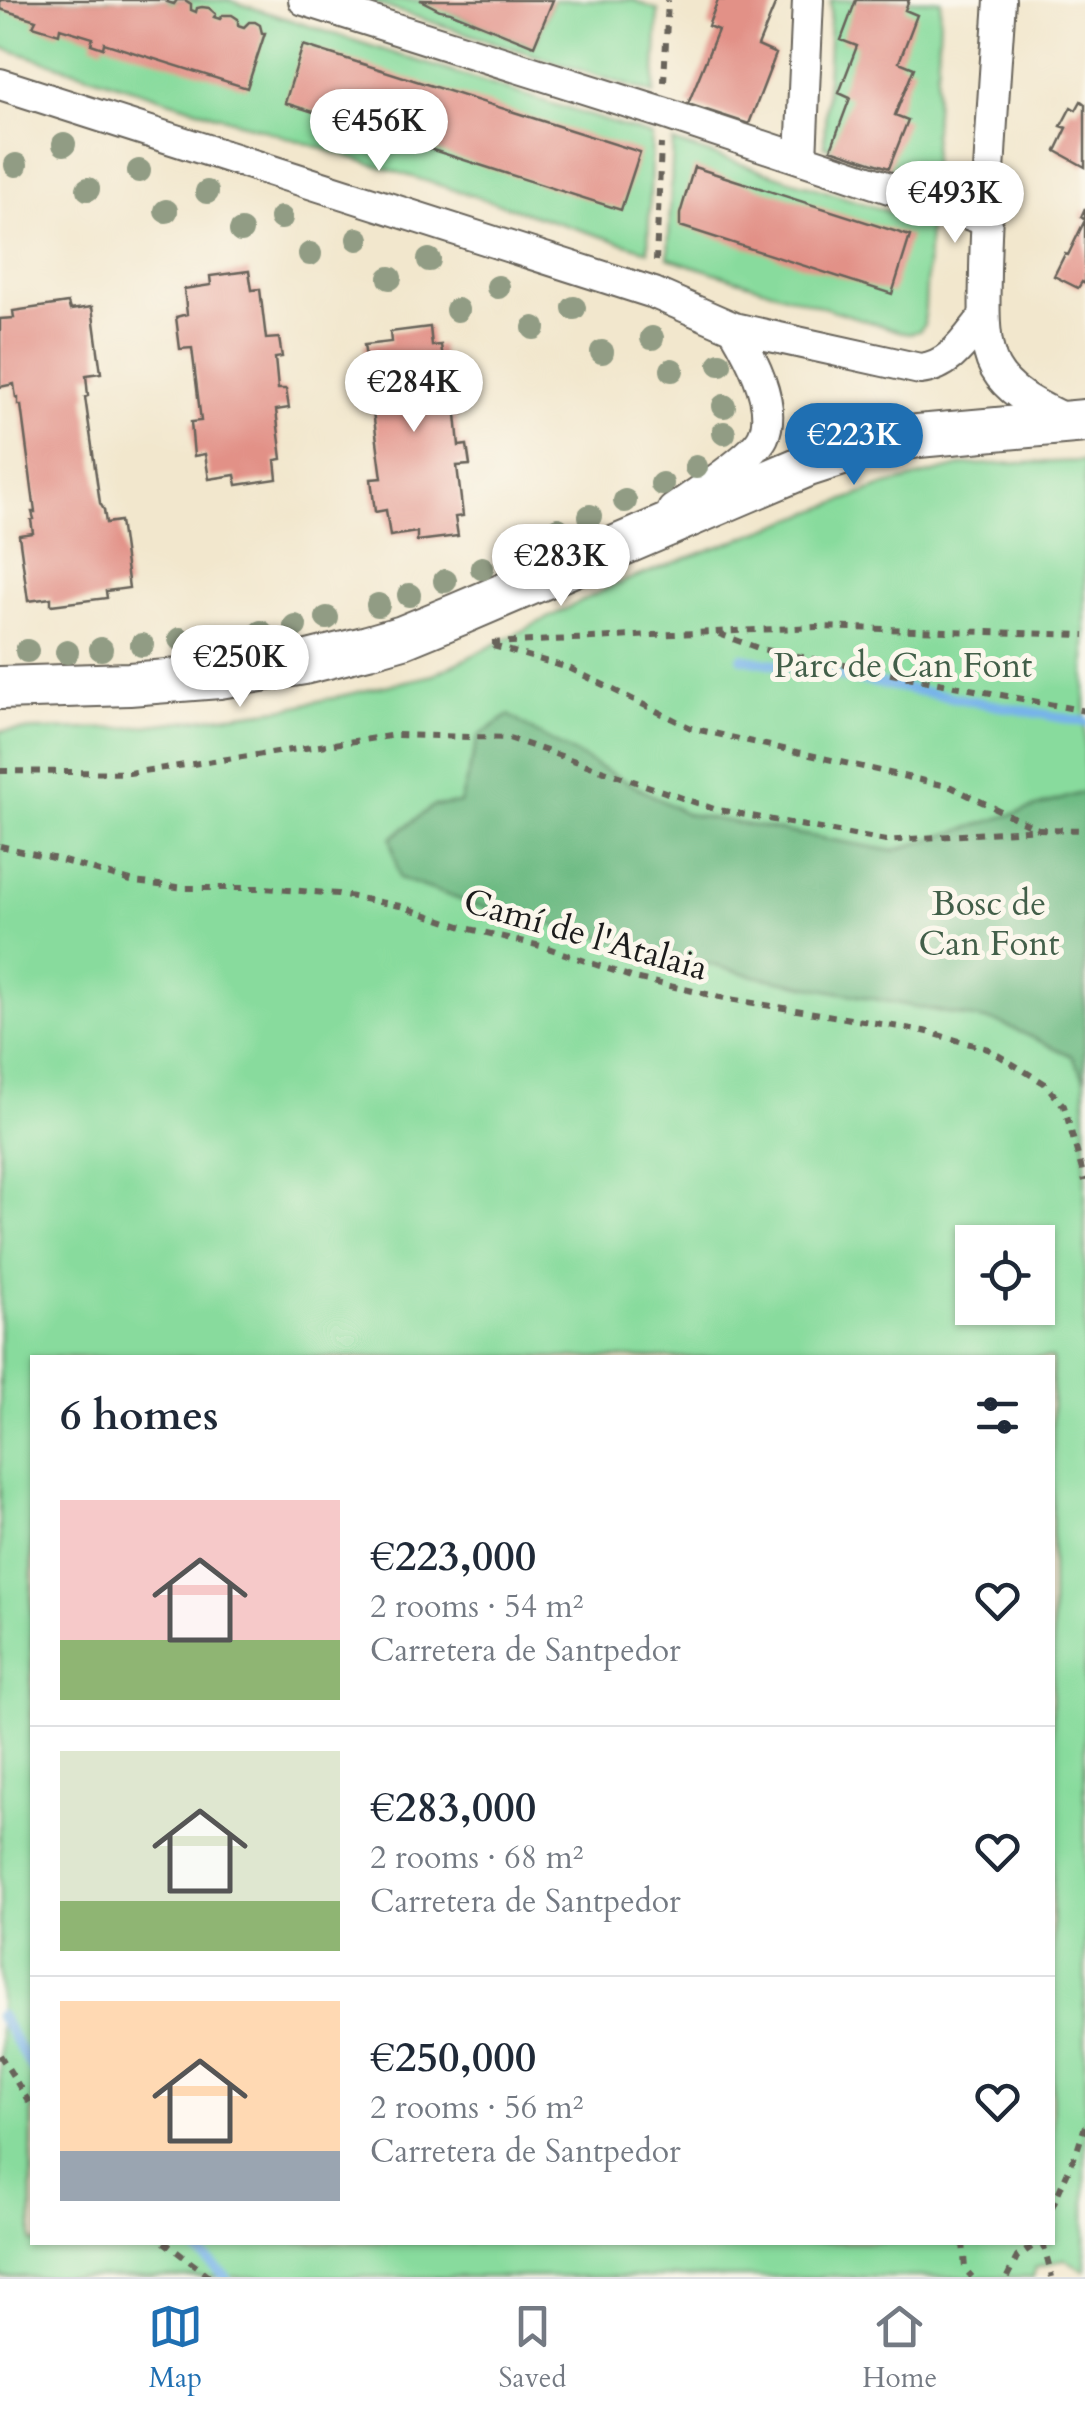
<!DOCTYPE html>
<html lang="en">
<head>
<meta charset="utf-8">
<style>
	body { margin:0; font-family:Cardo,serif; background:#f6f6f7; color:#1f2937; height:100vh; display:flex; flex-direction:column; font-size:38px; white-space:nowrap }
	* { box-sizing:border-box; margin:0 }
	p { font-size:32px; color:#747a83 }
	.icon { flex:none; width:55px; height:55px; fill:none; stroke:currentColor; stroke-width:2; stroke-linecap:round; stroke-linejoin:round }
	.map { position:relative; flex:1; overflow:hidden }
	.side { position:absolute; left:30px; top:1355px; width:1025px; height:890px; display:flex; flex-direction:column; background:#fff; border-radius:0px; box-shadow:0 2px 8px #0004 }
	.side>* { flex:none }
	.tools { position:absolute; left:955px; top:1225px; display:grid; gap:20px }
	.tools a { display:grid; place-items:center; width:100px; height:100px; border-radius:0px; background:#fff; box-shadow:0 2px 8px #0004; font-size:50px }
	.price { position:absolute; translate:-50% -85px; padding:0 22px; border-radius:35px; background:#fff; color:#222; font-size:32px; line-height:65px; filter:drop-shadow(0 2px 5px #0008) }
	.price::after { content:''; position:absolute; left:50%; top:60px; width:30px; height:22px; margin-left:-15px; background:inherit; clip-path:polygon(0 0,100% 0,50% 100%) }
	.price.selected { background:#1f6fb2; color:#fff }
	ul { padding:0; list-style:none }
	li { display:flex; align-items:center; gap:30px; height:250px; padding:0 30px }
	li+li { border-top:2px solid #e0e1e3 }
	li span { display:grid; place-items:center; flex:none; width:280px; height:200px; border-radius:0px; color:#555 }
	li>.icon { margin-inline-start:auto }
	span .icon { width:120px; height:120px; fill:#fffc; stroke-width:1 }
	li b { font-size:42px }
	h2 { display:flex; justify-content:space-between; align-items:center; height:120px; padding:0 30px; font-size:42px }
	.menu { display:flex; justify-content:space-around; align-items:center; height:140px; border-top:2px solid #e0e1e3; background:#fff; font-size:28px; color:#747a83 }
	.menu a { display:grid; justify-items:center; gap:5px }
	.menu .selected { color:#1f6fb2 }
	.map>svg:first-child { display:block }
	.green { fill:#88db9d; stroke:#527c5c; stroke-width:2.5; fill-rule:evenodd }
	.forest { fill:#6ebb84; stroke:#456c50; stroke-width:2.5 }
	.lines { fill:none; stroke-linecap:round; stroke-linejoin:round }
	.stream { stroke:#77b4e9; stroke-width:10 }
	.building { fill:#e29187 }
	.street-casing { stroke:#67635a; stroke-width:34 }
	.secondary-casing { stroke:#67635a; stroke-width:46 }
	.path { stroke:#67635a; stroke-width:6; stroke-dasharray:8 8; stroke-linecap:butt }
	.street { stroke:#fff; stroke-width:30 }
	.secondary { stroke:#fff; stroke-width:42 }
	.tree { fill:#919c84 }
	.labels { text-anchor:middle; stroke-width:10; stroke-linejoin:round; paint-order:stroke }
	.park-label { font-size:35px; fill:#425f49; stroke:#fbf7ec }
	.street-label { font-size:35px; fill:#1c1c1c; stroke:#fbf7ec }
</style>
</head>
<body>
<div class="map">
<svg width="1085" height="2277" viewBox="0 0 1085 2277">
	<rect width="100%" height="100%" fill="#fbf7ec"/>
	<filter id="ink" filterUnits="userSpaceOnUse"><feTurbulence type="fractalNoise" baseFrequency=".01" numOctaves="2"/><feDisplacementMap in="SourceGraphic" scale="20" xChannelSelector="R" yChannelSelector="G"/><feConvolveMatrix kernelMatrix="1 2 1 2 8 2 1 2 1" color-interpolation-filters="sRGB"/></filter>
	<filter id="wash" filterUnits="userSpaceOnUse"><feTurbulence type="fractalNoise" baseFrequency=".0048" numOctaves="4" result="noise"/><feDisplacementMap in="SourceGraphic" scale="40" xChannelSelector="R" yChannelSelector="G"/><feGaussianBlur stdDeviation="2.25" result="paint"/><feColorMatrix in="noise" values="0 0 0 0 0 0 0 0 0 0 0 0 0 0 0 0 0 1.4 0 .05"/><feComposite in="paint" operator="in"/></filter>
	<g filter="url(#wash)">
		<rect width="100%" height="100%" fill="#f2e7cd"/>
		<!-- green -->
		<path class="green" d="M0,0h228l424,136 -4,115 -648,-204z
			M364,0h55l115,46 19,-46h80l25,10 -4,84z
			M831,0h110l-9,166 -8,7 -13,3 -87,-30z
			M673,142l251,81 5,6 -5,96 -5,6 -11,3 -240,-76z
			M1085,461v331l-192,59 -206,-37 -151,-81 -27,-17 -30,20 -19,67 -60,75 72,26 287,73 242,46 72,33 12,24v1191l-21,-12 -28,8 -3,10h-1033v-1546l127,-3 161,-20 145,-33 181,-90 269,-99 81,-21zM972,1242h66v66h-66zM32,1358h1020v884h-1020z"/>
		<!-- forest -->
		<path class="forest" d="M509,715l27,18 151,81 206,37 192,-59v288l-13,-24 -71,-33 -242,-46 -287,-73 -73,-26 -8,-40 42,-32 27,-3 19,-67z"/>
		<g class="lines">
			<!-- stream -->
			<path class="stream" d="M742,658l343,64
				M0,2015l32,54
				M188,2242l38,35"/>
		</g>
		<g id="blocks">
			<!-- building -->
			<path class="building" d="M0,0h168l-1,2 7,2 3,-4h8l6,4v6l5,2 1,-4 5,-1 7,1 7,6 -2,3 6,2 3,-4h9l6,4v6l6,2 5,-5h6l5,3 2,8h3l-18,55 -143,-45 -1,5 -12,-4 2,-6 -33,-10 -1,6 -26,-8 3,-6 -36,-11z
				M420,0h133l-19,46 -84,-34 -10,-2z
				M718,0h59l-19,46 18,8 -27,70 -61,-20 30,-74 -10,-4z
				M856,0h53l-4,10 12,5 -18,47 15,6 -19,47 13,5 -19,48 -58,-19 19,-51 -11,-5 18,-47 -16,-6z
				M303,45l337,107 -19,58 -336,-107z
				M1081,101l4,3v63l-29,-16 11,-23 -6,-2 10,-19 5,3z
				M694,167l216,69 -18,58 -212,-68v-12z
				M1085,208v76l-3,-2 -4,6 -24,-12 11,-22 3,1 17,-35 -4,-3z
				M249,271l3,19 8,-1 6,50 13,-1 3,19 -7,1 3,31h8l3,19 -13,2 6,49 -7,1 2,19 -40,6 -2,-10 -26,4 -4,-25 -11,2 -3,-34 10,-1 -9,-73 -12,1 -4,-32 11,-3 -3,-25 27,-4 -1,-9z
				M68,303l2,7 22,-3 9,66 -15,2 2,21 -3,1 15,106 4,7 2,13 14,-2 9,67 -23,3 1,7 -56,7v-7l-23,3 -9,-66 14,-2 -2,-13 3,-1 -2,-7h3l-14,-107h-3v-7h-2l-2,-14 -14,3v-68l14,-1 -1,-7z
				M430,327l2,19 9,-1 7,50 12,-2 2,20 -6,1 3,32 8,-1 3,20 -13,1 6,50 -8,1 3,19 -41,5v-9l-27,4 -4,-26 -11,2 -4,-33 11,-1 -10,-74 -11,1 -4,-33 11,-1 -4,-26 27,-3 -1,-10z"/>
		</g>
	</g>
	<g filter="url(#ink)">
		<use href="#blocks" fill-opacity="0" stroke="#67635a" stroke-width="2.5"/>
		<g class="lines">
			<!-- street casing -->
			<g class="street-casing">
				<path id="street" d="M304,0l359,113 323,107
					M1000,0c-6,90 -13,179 -15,269 0,29 -4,73 10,99 16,28 46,39 73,53
					M0,84l654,209 80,35 186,41c31,-3 46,-30 64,-52
					M801,158l7,-158
					M673,510c22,-16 80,-52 90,-73 15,-32 -13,-82 -29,-109"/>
			</g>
			<!-- secondary casing -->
			<g class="secondary-casing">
				<path id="secondary" d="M0,688l129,-4 90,-7 85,-14 64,-16 35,-10 56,-23 349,-149 65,-21 45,-8 167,-15"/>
			</g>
			<!-- path -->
			<path class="path" d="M664,82l4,-82
				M656,261l5,-117
				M719,634l42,15 324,62
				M492,643l324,-16 269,8
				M493,646l76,22 122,60 260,59 87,42
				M0,771l129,2 268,-38 112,3 205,71 172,32 153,-12 46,1
				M0,846l57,13 77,23 51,6h79l74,6 62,12 66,22 79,19 89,31 95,21 195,32 64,18 56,34 20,23 21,75
				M0,2055l32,52
				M1052,2207l25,-56 8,-25
				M164,2242l46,35
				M963,2242l2,27 7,8
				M1043,2242l9,35
				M1007,2277l10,-20 22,-15"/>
			<!-- street -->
			<use href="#street" class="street"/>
			<!-- secondary -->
			<use href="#secondary" class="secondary"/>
		</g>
		<!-- trees -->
		<g class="tree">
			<circle cx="64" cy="144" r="12"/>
			<circle cx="16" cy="165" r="12"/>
			<circle cx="139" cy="171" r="12"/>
			<circle cx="88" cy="189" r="12"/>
			<circle cx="207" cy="192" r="12"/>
			<circle cx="166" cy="211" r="12"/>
			<circle cx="281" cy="218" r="12"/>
			<circle cx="241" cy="231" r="12"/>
			<circle cx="358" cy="239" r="12"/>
			<circle cx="310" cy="254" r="12"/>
			<circle cx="429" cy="260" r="12"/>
			<circle cx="390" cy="278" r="12"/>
			<circle cx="498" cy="287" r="12"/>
			<circle cx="574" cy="308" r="12"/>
			<circle cx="457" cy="310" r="12"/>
			<circle cx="534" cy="328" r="12"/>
			<circle cx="652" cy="338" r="12"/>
			<circle cx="602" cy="352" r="12"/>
			<circle cx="720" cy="364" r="12"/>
			<circle cx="672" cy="370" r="12"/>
			<circle cx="724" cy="406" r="12"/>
			<circle cx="724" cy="433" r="12"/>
			<circle cx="696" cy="467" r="12"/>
			<circle cx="662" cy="484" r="12"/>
			<circle cx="625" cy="501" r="12"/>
			<circle cx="590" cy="516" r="12"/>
			<circle cx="558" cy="529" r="12"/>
			<circle cx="517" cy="552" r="12"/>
			<circle cx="482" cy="568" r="12"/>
			<circle cx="445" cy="581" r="12"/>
			<circle cx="409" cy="595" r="12"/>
			<circle cx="378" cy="605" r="12"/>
			<circle cx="327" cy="618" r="12"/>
			<circle cx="295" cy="626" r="12"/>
			<circle cx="261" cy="632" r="12"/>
			<circle cx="227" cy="637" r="12"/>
			<circle cx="180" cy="639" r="12"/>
			<circle cx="142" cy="645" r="12"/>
			<circle cx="101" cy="649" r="12"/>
			<circle cx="27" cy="651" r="12"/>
			<circle cx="67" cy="652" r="12"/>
		</g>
	</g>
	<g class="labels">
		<!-- park labels -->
		<g class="park-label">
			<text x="903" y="677">Parc de Can Font</text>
			<text x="989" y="915">Bosc de<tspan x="989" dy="40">Can Font</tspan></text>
		</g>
		<!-- street labels -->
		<g class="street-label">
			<text transform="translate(586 934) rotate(16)" y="12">Camí de l'Atalaia</text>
		</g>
	</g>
</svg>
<div class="tools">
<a><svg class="icon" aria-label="locate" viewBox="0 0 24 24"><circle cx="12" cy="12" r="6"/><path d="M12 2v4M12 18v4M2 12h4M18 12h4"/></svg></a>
</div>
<b class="price" style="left:379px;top:174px">€456K</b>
<b class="price" style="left:955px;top:246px">€493K</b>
<b class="price" style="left:414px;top:435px">€284K</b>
<b class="price selected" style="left:854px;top:488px">€223K</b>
<b class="price" style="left:561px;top:609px">€283K</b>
<b class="price" style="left:240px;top:710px">€250K</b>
<section class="side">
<h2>6 homes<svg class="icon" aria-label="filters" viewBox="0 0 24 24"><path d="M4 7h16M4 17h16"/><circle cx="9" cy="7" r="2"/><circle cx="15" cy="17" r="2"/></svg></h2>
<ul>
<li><span style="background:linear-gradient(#f6c9c9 70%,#8fb573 0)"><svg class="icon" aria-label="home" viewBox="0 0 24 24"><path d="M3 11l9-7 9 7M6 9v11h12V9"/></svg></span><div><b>€223,000</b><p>2 rooms · 54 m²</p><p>Carretera de Santpedor</p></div><svg class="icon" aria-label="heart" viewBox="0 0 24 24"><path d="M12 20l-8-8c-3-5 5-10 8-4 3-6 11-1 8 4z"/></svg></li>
<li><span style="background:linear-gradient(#dfe7d0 75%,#8fb573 0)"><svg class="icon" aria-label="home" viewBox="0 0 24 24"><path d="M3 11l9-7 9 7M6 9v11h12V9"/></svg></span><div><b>€283,000</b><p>2 rooms · 68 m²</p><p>Carretera de Santpedor</p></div><svg class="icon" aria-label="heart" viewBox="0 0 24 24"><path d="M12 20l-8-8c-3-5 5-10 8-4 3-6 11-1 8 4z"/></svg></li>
<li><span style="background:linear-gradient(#ffd9b3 75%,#9aa5b1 0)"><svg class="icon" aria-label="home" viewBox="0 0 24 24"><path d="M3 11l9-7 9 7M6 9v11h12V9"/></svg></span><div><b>€250,000</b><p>2 rooms · 56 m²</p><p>Carretera de Santpedor</p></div><svg class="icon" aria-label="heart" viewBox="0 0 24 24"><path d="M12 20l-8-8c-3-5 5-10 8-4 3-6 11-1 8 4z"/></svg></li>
</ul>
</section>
</div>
<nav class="menu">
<a class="selected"><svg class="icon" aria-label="map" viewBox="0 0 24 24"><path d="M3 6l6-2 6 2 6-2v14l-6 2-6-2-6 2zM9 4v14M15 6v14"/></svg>Map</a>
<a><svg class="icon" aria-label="saved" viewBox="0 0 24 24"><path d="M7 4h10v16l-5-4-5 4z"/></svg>Saved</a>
<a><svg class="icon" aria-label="home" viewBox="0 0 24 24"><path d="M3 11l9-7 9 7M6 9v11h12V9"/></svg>Home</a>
</nav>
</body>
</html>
